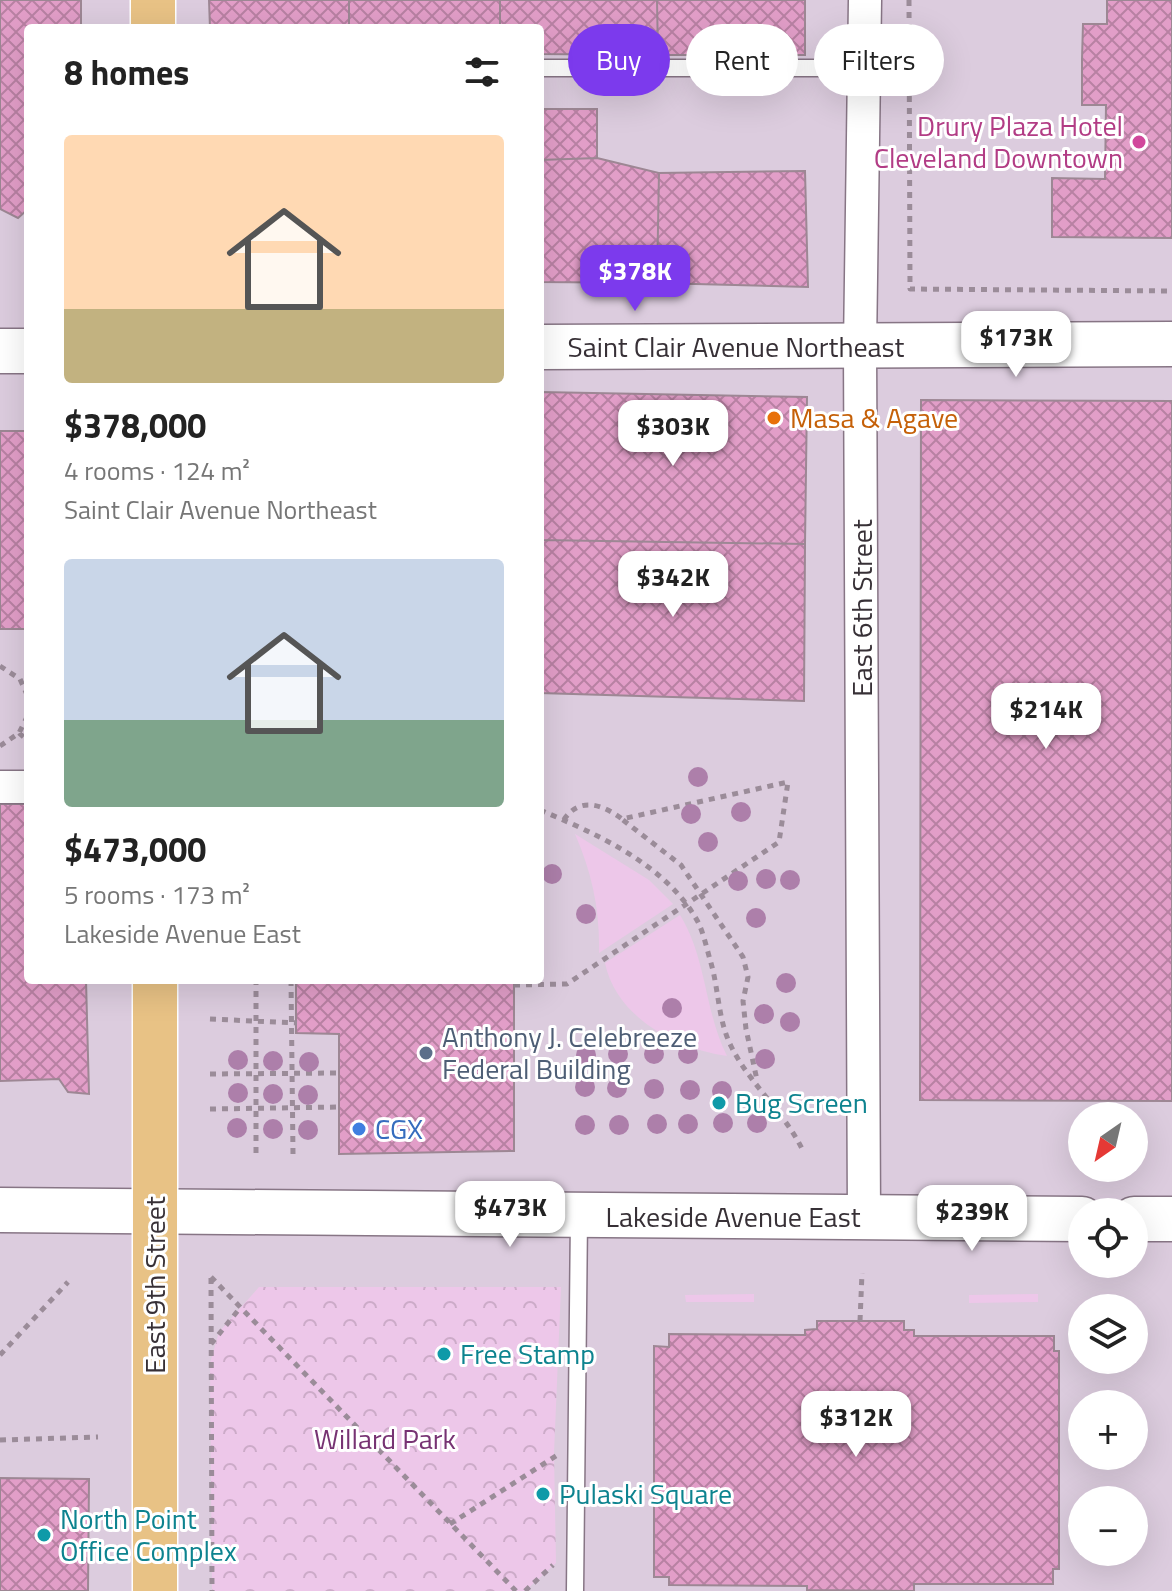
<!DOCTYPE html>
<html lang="en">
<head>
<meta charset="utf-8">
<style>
	body { margin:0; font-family:"Titillium Web",sans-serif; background:#f6f6f6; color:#222; height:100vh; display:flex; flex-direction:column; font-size:30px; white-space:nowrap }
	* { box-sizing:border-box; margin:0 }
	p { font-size:26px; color:#767676 }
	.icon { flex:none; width:44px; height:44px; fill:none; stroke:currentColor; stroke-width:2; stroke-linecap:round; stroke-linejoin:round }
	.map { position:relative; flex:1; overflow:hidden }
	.side { position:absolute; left:24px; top:24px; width:520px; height:960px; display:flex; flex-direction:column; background:#fff; border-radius:8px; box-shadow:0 8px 32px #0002 }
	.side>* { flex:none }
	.banner { position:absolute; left:568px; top:24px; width:484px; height:72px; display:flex; gap:16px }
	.needle { width:52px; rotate:214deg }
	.buttons { position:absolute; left:1068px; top:1102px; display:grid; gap:16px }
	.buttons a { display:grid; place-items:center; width:80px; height:80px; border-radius:50%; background:#fff; box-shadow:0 8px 32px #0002; font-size:40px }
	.price { position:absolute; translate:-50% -68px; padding:0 18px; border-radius:16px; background:#fff; color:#222; font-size:26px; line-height:52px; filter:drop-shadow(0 2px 4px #0008) }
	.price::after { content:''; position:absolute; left:50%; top:48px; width:24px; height:18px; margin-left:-12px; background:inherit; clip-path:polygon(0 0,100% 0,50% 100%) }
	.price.active { background:#7c3aed; color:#fff }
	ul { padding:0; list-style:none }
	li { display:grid; align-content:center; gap:16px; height:424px; padding:0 40px }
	li span { display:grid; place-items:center; height:248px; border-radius:8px; color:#555 }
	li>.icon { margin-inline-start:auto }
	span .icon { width:144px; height:144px; fill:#fffc; stroke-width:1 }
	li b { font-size:34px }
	h2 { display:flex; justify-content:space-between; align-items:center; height:96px; padding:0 40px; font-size:34px }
	.tag { padding:0 28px; border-radius:36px; background:#fff; box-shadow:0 8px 32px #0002; font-size:28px; line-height:72px }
	.tag.active { background:#7c3aed; color:#fff }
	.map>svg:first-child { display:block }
	.commercial { fill:#dcccde; fill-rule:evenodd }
	.grass { fill:#edc7e9 }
	.forest { fill:url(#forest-crowns) }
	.building { fill:url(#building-cross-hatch); stroke:#9d8794; stroke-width:2 }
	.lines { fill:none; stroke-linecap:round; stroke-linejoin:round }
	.lane-casing { stroke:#877585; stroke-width:19 }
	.street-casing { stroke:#877585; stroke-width:35 }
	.secondary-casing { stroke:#877585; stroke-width:47 }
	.primary-casing { stroke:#fff; stroke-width:47 }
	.path { stroke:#9b8c99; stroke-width:5; stroke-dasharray:6 6; stroke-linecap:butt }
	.lane { stroke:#fff; stroke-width:16 }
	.street { stroke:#fff; stroke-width:32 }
	.secondary { stroke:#fff; stroke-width:44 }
	.primary { stroke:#e8c285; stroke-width:44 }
	.tree { fill:#ad7faa }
	.hotel-dot { fill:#d1479c; stroke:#fff; stroke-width:3 }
	.food-dot { fill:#e8710a; stroke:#fff; stroke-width:3 }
	.service-dot { fill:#5c6f8a; stroke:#fff; stroke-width:3 }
	.culture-dot { fill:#0f9aa8; stroke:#fff; stroke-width:3 }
	.shop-dot { fill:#3f7fe0; stroke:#fff; stroke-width:3 }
	.labels { text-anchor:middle; stroke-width:6; stroke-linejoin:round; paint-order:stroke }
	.hotel-label { font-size:28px; fill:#b23c85; stroke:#fff; text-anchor:end }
	.street-label { font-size:28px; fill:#373036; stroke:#fff }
	.food-label { font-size:28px; fill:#c56008; stroke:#fff; text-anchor:start }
	.service-label { font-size:28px; fill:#4e5e75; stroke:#fff; text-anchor:start }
	.culture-label { font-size:28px; fill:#0d838f; stroke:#fff; text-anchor:start }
	.shop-label { font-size:28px; fill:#366cbe; stroke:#fff; text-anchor:start }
	.park-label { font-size:28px; fill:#773373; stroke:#fff }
</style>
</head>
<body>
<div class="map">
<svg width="1172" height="1591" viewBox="0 0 1172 1591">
	<defs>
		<pattern id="forest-crowns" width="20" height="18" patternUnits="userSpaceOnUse" patternTransform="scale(2)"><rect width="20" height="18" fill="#edc7e9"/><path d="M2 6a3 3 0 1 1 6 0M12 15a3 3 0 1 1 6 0" fill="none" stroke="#ccabc8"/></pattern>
		<pattern id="building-cross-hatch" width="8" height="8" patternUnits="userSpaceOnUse" patternTransform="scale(2)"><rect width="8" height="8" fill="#e29ec8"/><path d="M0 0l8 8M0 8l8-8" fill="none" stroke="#b881a3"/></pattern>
	</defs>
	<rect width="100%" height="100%" fill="#f0dbed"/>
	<!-- commercial -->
	<path class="commercial" d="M0,0h1172v1591h-1172zM28,28h512v952h-512zM1082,1116h52v52h-52zM1082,1212h52v52h-52zM1082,1308h52v52h-52zM1082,1404h52v52h-52zM1082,1500h52v52h-52z"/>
	<!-- grass -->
	<path class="grass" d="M575,834l74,46 24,24 -74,49c1,-43 -7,-80 -24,-119z
		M680,915c27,44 24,95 47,141 -51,-7 -111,-39 -122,-93z
		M754,1294v8h-68l-1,-7z
		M1038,1294v8l-69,1v-8z"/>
	<!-- forest -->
	<path class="forest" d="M259,1287h302l-7,166 2,110 -31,28h-313l-2,-228 9,-31z"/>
	<!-- building -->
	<path class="building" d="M0,0h81v28h-53v181l-10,9 -18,-9z
		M209,0h140v28h-139z
		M349,0h151v28h-151z
		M500,0h157l1,55 -118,-1v-26h-40z
		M657,0h148v55h-147z
		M1107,0h65v238l-120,-1v-59l53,1 1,-74h-24v-46l1,-35h24z
		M540,109h57v49l-57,2z
		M597,158l62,15 -2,110 -117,-1v-122z
		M805,171l3,116 -151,-4 2,-110z
		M540,392l267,5 -2,147 -265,-4z
		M921,400l251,1v700l-252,-1z
		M0,431h28v198h-28z
		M540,540l265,4 -1,157 -264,-8z
		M0,804h28v176h58l3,114 -21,-2 -9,-13 -59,2z
		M296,980h218v171l-175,3v-120l-43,-1z
		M817,1321h87v9h10v6h140v15h5v218h-6v15h-139v7l-107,-1v-4l-138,-1v-8h-15v-231l15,1v-13l136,1v-5l12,-1z
		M0,1478l89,1 -1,112h-88z"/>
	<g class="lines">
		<!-- lane casing -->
		<g class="lane-casing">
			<path id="lane" d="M540,68h325
				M575,1591l4,-374"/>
		</g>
		<!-- street casing -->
		<g class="street-casing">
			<path id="street" d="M0,787h28
				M864,1217l-4,-870 5,-347"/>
		</g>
		<!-- secondary casing -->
		<g class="secondary-casing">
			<path id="secondary" d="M540,347l632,-3
				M0,351h28
				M0,1210l1082,9
				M1134,1219h38"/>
		</g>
		<!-- primary casing -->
		<g class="primary-casing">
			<path id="primary" d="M153,28v-28
				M155,1591v-611"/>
		</g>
		<!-- path -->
		<path class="path" d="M909,0l1,289 262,2
			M0,666l20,13 8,18
			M19,733l9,8
			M0,746l19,-13 9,-18
			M540,810c57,24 127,55 158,112 6,12 9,28 13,41 8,28 7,57 20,83 19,39 55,67 73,107
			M623,820l58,45 62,92 5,20 -5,24 3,28 11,51
			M291,980l2,174
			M514,985l53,-1 212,-142 9,-60 -166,37c-20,-15 -43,-23 -59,2
			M210,1019l87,4
			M210,1074l129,-1
			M210,1109l129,-2
			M256,1153v-173
			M211,1277l305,314
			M211,1278l1,313
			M860,1321l2,-48
			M211,1344l29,-36
			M0,1355l68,-73
			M0,1440l98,-3
			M450,1524l109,-70
			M525,1591l28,-26"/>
		<!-- lane -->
		<use href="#lane" class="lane"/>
		<!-- street -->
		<use href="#street" class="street"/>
		<!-- secondary -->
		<use href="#secondary" class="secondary"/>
		<!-- primary -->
		<use href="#primary" class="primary"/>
	</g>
	<!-- trees -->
	<g class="tree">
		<circle cx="698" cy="777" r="10"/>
		<circle cx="741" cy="812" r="10"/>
		<circle cx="691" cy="814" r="10"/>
		<circle cx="708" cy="842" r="10"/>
		<circle cx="552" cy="874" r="10"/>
		<circle cx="766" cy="879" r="10"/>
		<circle cx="790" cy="880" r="10"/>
		<circle cx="738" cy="881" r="10"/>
		<circle cx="586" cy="914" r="10"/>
		<circle cx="756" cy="918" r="10"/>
		<circle cx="786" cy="983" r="10"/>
		<circle cx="672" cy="1008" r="10"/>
		<circle cx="764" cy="1014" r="10"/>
		<circle cx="790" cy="1022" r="10"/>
		<circle cx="618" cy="1054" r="10"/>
		<circle cx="654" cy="1054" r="10"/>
		<circle cx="688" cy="1054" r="10"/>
		<circle cx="586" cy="1055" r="10"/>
		<circle cx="765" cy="1059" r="10"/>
		<circle cx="238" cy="1060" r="10"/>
		<circle cx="273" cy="1061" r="10"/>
		<circle cx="309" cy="1062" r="10"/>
		<circle cx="585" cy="1087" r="10"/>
		<circle cx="617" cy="1088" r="10"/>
		<circle cx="654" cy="1089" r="10"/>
		<circle cx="690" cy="1090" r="10"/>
		<circle cx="722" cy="1091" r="10"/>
		<circle cx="238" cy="1093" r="10"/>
		<circle cx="273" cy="1094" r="10"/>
		<circle cx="308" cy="1095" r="10"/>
		<circle cx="723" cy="1123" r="10"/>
		<circle cx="757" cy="1123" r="10"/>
		<circle cx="657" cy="1124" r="10"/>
		<circle cx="688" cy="1124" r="10"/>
		<circle cx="585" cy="1125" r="10"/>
		<circle cx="619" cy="1125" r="10"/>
		<circle cx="237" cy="1128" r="10"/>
		<circle cx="273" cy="1129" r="10"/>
		<circle cx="308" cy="1130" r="10"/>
	</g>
	<!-- markers -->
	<circle class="hotel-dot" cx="1139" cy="142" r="8"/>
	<circle class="food-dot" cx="774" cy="418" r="8"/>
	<circle class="service-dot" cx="426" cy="1053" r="8"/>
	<g class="culture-dot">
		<circle cx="719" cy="1103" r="8"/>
		<circle cx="444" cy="1354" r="8"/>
		<circle cx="543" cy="1494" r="8"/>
		<circle cx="44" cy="1535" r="8"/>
	</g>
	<circle class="shop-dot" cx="359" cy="1129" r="8"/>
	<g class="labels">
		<!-- hotel labels -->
		<g class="hotel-label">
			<text x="1123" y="136">Drury Plaza Hotel<tspan x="1123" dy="32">Cleveland Downtown</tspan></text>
		</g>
		<!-- street labels -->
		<g class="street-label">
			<text x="736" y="357">Saint Clair Avenue Northeast</text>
			<text transform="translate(862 608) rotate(-90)" y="10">East 6th Street</text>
			<text x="733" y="1227">Lakeside Avenue East</text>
			<text transform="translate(155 1285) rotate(-90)" y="10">East 9th Street</text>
		</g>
		<!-- food labels -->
		<g class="food-label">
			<text x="790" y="428">Masa &amp; Agave</text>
		</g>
		<!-- service labels -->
		<g class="service-label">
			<text x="442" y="1047">Anthony J. Celebreeze<tspan x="442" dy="32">Federal Building</tspan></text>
		</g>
		<!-- culture labels -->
		<g class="culture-label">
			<text x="735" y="1113">Bug Screen</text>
			<text x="460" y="1364">Free Stamp</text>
			<text x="559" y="1504">Pulaski Square</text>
			<text x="60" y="1529">North Point<tspan x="60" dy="32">Office Complex</tspan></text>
		</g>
		<!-- shop labels -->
		<g class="shop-label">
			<text x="375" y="1139">CGX</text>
		</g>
		<!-- park labels -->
		<g class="park-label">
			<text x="385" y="1449">Willard Park</text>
		</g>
	</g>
</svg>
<div class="buttons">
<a><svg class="needle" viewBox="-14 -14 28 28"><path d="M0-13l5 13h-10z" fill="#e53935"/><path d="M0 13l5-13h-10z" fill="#767676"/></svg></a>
<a><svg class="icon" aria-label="locate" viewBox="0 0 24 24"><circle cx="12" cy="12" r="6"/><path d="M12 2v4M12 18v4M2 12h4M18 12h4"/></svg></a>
<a><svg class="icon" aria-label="layers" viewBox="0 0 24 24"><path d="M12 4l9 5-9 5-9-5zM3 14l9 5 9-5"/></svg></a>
<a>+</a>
<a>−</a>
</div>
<b class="price active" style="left:635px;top:313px">$378K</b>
<b class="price" style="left:1016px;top:379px">$173K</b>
<b class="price" style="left:673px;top:468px">$303K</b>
<b class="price" style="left:673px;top:619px">$342K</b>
<b class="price" style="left:1046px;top:751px">$214K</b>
<b class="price" style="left:510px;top:1249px">$473K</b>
<b class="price" style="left:972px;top:1253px">$239K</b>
<b class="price" style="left:856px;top:1459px">$312K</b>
<div class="banner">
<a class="tag active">Buy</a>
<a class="tag">Rent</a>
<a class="tag">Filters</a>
</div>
<section class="side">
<h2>8 homes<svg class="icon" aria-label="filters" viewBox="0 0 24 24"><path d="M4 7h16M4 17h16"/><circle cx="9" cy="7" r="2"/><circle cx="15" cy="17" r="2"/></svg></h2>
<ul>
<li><span style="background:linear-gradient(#ffd9b3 70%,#c2b280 0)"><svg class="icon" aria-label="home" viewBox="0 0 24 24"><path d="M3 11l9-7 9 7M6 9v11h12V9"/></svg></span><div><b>$378,000</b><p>4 rooms · 124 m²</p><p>Saint Clair Avenue Northeast</p></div></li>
<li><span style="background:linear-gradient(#c9d6e8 65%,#7fa58c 0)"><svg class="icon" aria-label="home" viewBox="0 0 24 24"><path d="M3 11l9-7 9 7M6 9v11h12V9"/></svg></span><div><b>$473,000</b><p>5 rooms · 173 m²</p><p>Lakeside Avenue East</p></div></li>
</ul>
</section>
</div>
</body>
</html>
